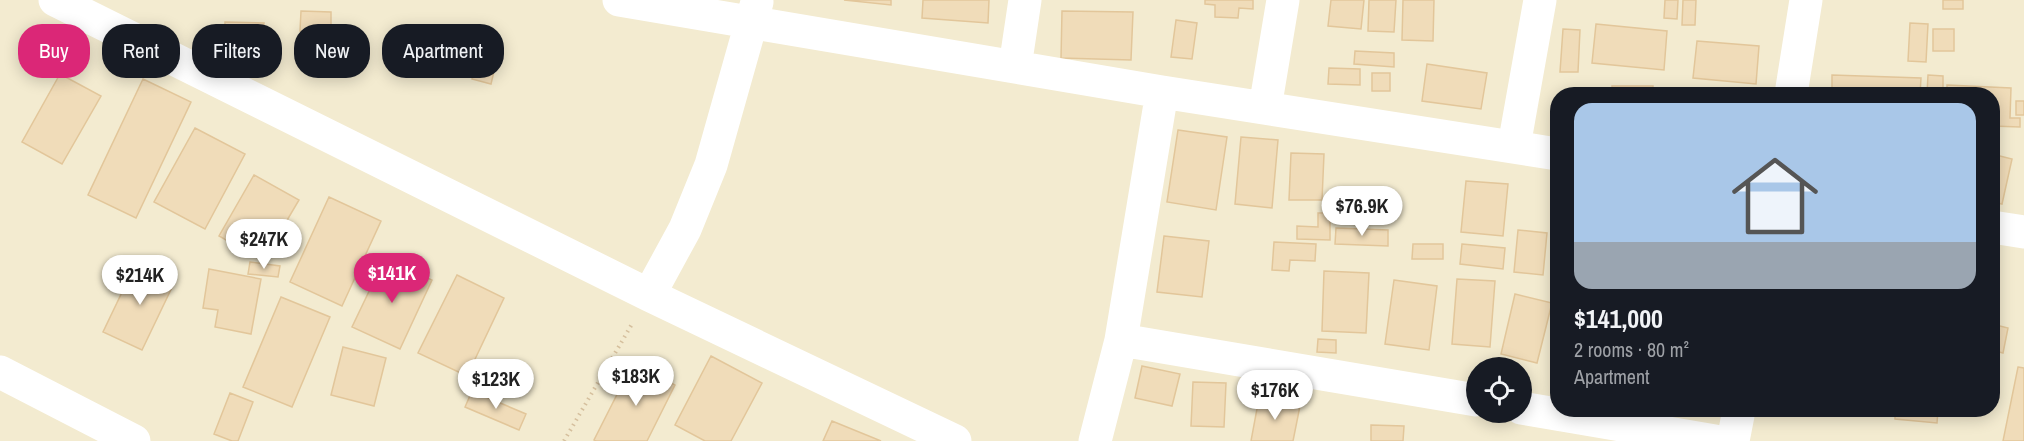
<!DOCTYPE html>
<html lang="en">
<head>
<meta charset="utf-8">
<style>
	body { margin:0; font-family:"Archivo Narrow",sans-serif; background:#242831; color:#f1f3f6; height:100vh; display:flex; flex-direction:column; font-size:22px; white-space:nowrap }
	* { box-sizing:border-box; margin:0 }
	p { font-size:20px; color:#9ea1a6 }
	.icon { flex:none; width:33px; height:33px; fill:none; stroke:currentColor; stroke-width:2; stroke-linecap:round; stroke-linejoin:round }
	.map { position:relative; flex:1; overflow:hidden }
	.sheet { position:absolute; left:1550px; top:87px; width:450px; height:330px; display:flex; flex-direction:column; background:#171b24; border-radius:24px; box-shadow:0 3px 15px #0003 }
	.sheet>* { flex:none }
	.guide { position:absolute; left:18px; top:24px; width:570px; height:54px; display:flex; gap:12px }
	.buttons { position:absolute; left:1466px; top:357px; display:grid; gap:12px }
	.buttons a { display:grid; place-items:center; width:66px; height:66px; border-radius:50%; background:#171b24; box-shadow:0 3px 15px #0003; font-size:30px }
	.price { position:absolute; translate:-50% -51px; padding:0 14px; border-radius:21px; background:#fff; color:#222; font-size:20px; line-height:39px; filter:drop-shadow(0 2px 3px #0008) }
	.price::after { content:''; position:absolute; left:50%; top:36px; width:18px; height:14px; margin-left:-9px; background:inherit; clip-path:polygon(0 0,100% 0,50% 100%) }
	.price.selected { background:#db2777; color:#fff }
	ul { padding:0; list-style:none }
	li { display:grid; align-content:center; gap:12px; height:318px; padding:0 24px }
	li span { display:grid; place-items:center; height:186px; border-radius:18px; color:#555 }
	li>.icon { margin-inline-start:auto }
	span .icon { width:108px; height:108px; fill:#fffc; stroke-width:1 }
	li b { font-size:26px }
	.pill { padding:0 21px; border-radius:24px; background:#171b24; box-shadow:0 3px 15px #0003; font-size:21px; line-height:54px }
	.pill.selected { background:#db2777; color:#fff }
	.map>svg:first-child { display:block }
	.residential { fill:#f3ebd0; fill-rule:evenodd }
	.building { fill:#f0dcb9; stroke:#e2c69a; stroke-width:1.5 }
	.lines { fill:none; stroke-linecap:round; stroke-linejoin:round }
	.path { stroke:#d5bf9d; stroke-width:4; stroke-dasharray:1.5 4.5; stroke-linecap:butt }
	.street { stroke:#fff; stroke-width:33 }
</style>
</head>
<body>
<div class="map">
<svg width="2024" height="441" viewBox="0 0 2024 441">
	<rect width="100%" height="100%" fill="#fbf7e1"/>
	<!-- residential -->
	<path class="residential" d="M0,0h2024v441h-2024zM1557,94h435v316h-435zM1476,368h45v44h-45z"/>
	<!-- building -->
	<path class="building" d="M844,0h47v5z
		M923,0h66l-1,23 -66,-5z
		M1205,0h48v9l-14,-1 -1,10 -23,-1v-12l-10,-1z
		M1331,0h33l-3,29 -33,-3z
		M1369,0h27l-2,32 -26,-1z
		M1403,0h31l-1,41 -31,-1z
		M1665,0h13l-1,19 -13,-1z
		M1683,0h13l-1,25h-13z
		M1943,0h20v9h-20z
		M301,11l30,1v21l-31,-2z
		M1062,11l71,1 -2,48 -70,-2z
		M1176,20l21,3 -5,36 -21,-2z
		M225,22l39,1 -1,25h-19l-1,26 -20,-1z
		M1910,23l18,1 -2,38 -18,-1z
		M1596,24l71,7 -3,39 -72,-7z
		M1563,29l17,1 -2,42h-18z
		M1933,29h21v22h-21z
		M482,37l19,5 -10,42 -19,-5z
		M1697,41l62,5 -3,38 -63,-6z
		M1355,51l39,2v14l-40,-3z
		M1427,64l60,9 -6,36 -59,-8z
		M1329,68l31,1v16l-32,-1z
		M1372,73h18v18h-18z
		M60,74l41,22 -39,68 -40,-22z
		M1832,75l89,3 -1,16h-88z
		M1928,75l15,1v18h-16z
		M143,79l48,23 -55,116 -48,-23z
		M1947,85l64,3 -1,30h10v9l-28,-1v-32h-45z
		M1612,86h41v8h-41z
		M2016,101h8v14h-8z
		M195,128l50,26 -40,75 -51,-27z
		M1178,130l49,7 -11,73 -49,-8z
		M1241,137l37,3 -6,68 -37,-4z
		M1291,153l33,1 -2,46h-33z
		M1992,154l20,5 -10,45 -10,-2z
		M254,175l45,25 -36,61 -44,-25z
		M1466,181l42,3 -5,52 -42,-4z
		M329,197l52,24 -39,85 -52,-24z
		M1318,213h12v27l-33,-1v-13l21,1z
		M1336,228l52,2v16l-53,-2z
		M1518,230l29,3 -4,42 -29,-3z
		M1164,236l45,5 -7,56 -45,-5z
		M1274,242l42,2 -1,17 -25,-1 -1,11 -17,-1z
		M1413,244h30v15h-31z
		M1462,244l43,4 -2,21 -43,-5z
		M385,258l47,22 -32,69 -48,-22z
		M137,261l39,18 -34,71 -39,-18z
		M250,262l30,4 -2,11 -30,-3z
		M209,269l52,10 -10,55 -36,-7 3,-17 -15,-2z
		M1324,271l45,2 -3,60 -44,-2z
		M457,275l47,23 -37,78 -49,-23z
		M1457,279l38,2 -5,66 -38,-3z
		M1394,280l43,6 -8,64 -44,-6z
		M1515,294l37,9 -15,60 -36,-9z
		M281,297l49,20 -38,90 -49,-20z
		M1992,324l16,4 -5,25 -11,-3z
		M1318,339l18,1v13l-19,-1z
		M343,347l43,11 -12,48 -43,-11z
		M711,356l51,27 -31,58h-26l-30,-16z
		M633,363l42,22 -28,56h-51l-2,-1z
		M1142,366l38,8 -8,32 -37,-8z
		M2018,367l6,1v73h-21z
		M1193,382l33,1 -2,44 -33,-1z
		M472,391l54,23 -7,16 -54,-23z
		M230,393l23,9 -15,39h-6l-18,-7z
		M1259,398l41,8 -7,35h-42z
		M1791,410h30l-1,5z
		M1895,410h43l-1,13 -42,-4z
		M832,421l49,20h-58z
		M1371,425l33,1 -1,15h-32z"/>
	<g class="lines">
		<!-- path -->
		<path class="path" d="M564,441l68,-117"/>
		<!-- street -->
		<path class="street" d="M55,0l594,295 306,146
			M619,0l543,92 395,62
			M1015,67l10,-67
			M1791,94l15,-94
			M1265,108l18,-108
			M1514,146l26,-146
			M1992,227l32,5
			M649,295l36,-66 26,-64 46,-163
			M1121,340l355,60
			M0,372l134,69
			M1521,408l194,33
			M1095,441l26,-101 41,-248
			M1733,441l6,-31"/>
	</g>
</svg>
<div class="buttons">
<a><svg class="icon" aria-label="locate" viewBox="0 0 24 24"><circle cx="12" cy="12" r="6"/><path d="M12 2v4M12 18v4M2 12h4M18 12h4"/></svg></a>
</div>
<b class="price" style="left:1362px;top:237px">$76.9K</b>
<b class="price" style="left:264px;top:270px">$247K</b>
<b class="price selected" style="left:392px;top:304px">$141K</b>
<b class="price" style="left:140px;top:306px">$214K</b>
<b class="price" style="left:636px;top:407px">$183K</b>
<b class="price" style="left:496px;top:410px">$123K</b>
<b class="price" style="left:1275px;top:421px">$176K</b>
<div class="guide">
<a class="pill selected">Buy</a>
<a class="pill">Rent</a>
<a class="pill">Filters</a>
<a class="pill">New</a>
<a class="pill">Apartment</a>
</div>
<section class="sheet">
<ul>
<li><span style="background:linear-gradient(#a9c7e8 75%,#9aa5b1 0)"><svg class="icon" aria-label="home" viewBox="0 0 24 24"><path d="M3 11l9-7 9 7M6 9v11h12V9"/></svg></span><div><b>$141,000</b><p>2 rooms · 80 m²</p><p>Apartment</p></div></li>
</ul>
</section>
</div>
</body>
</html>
